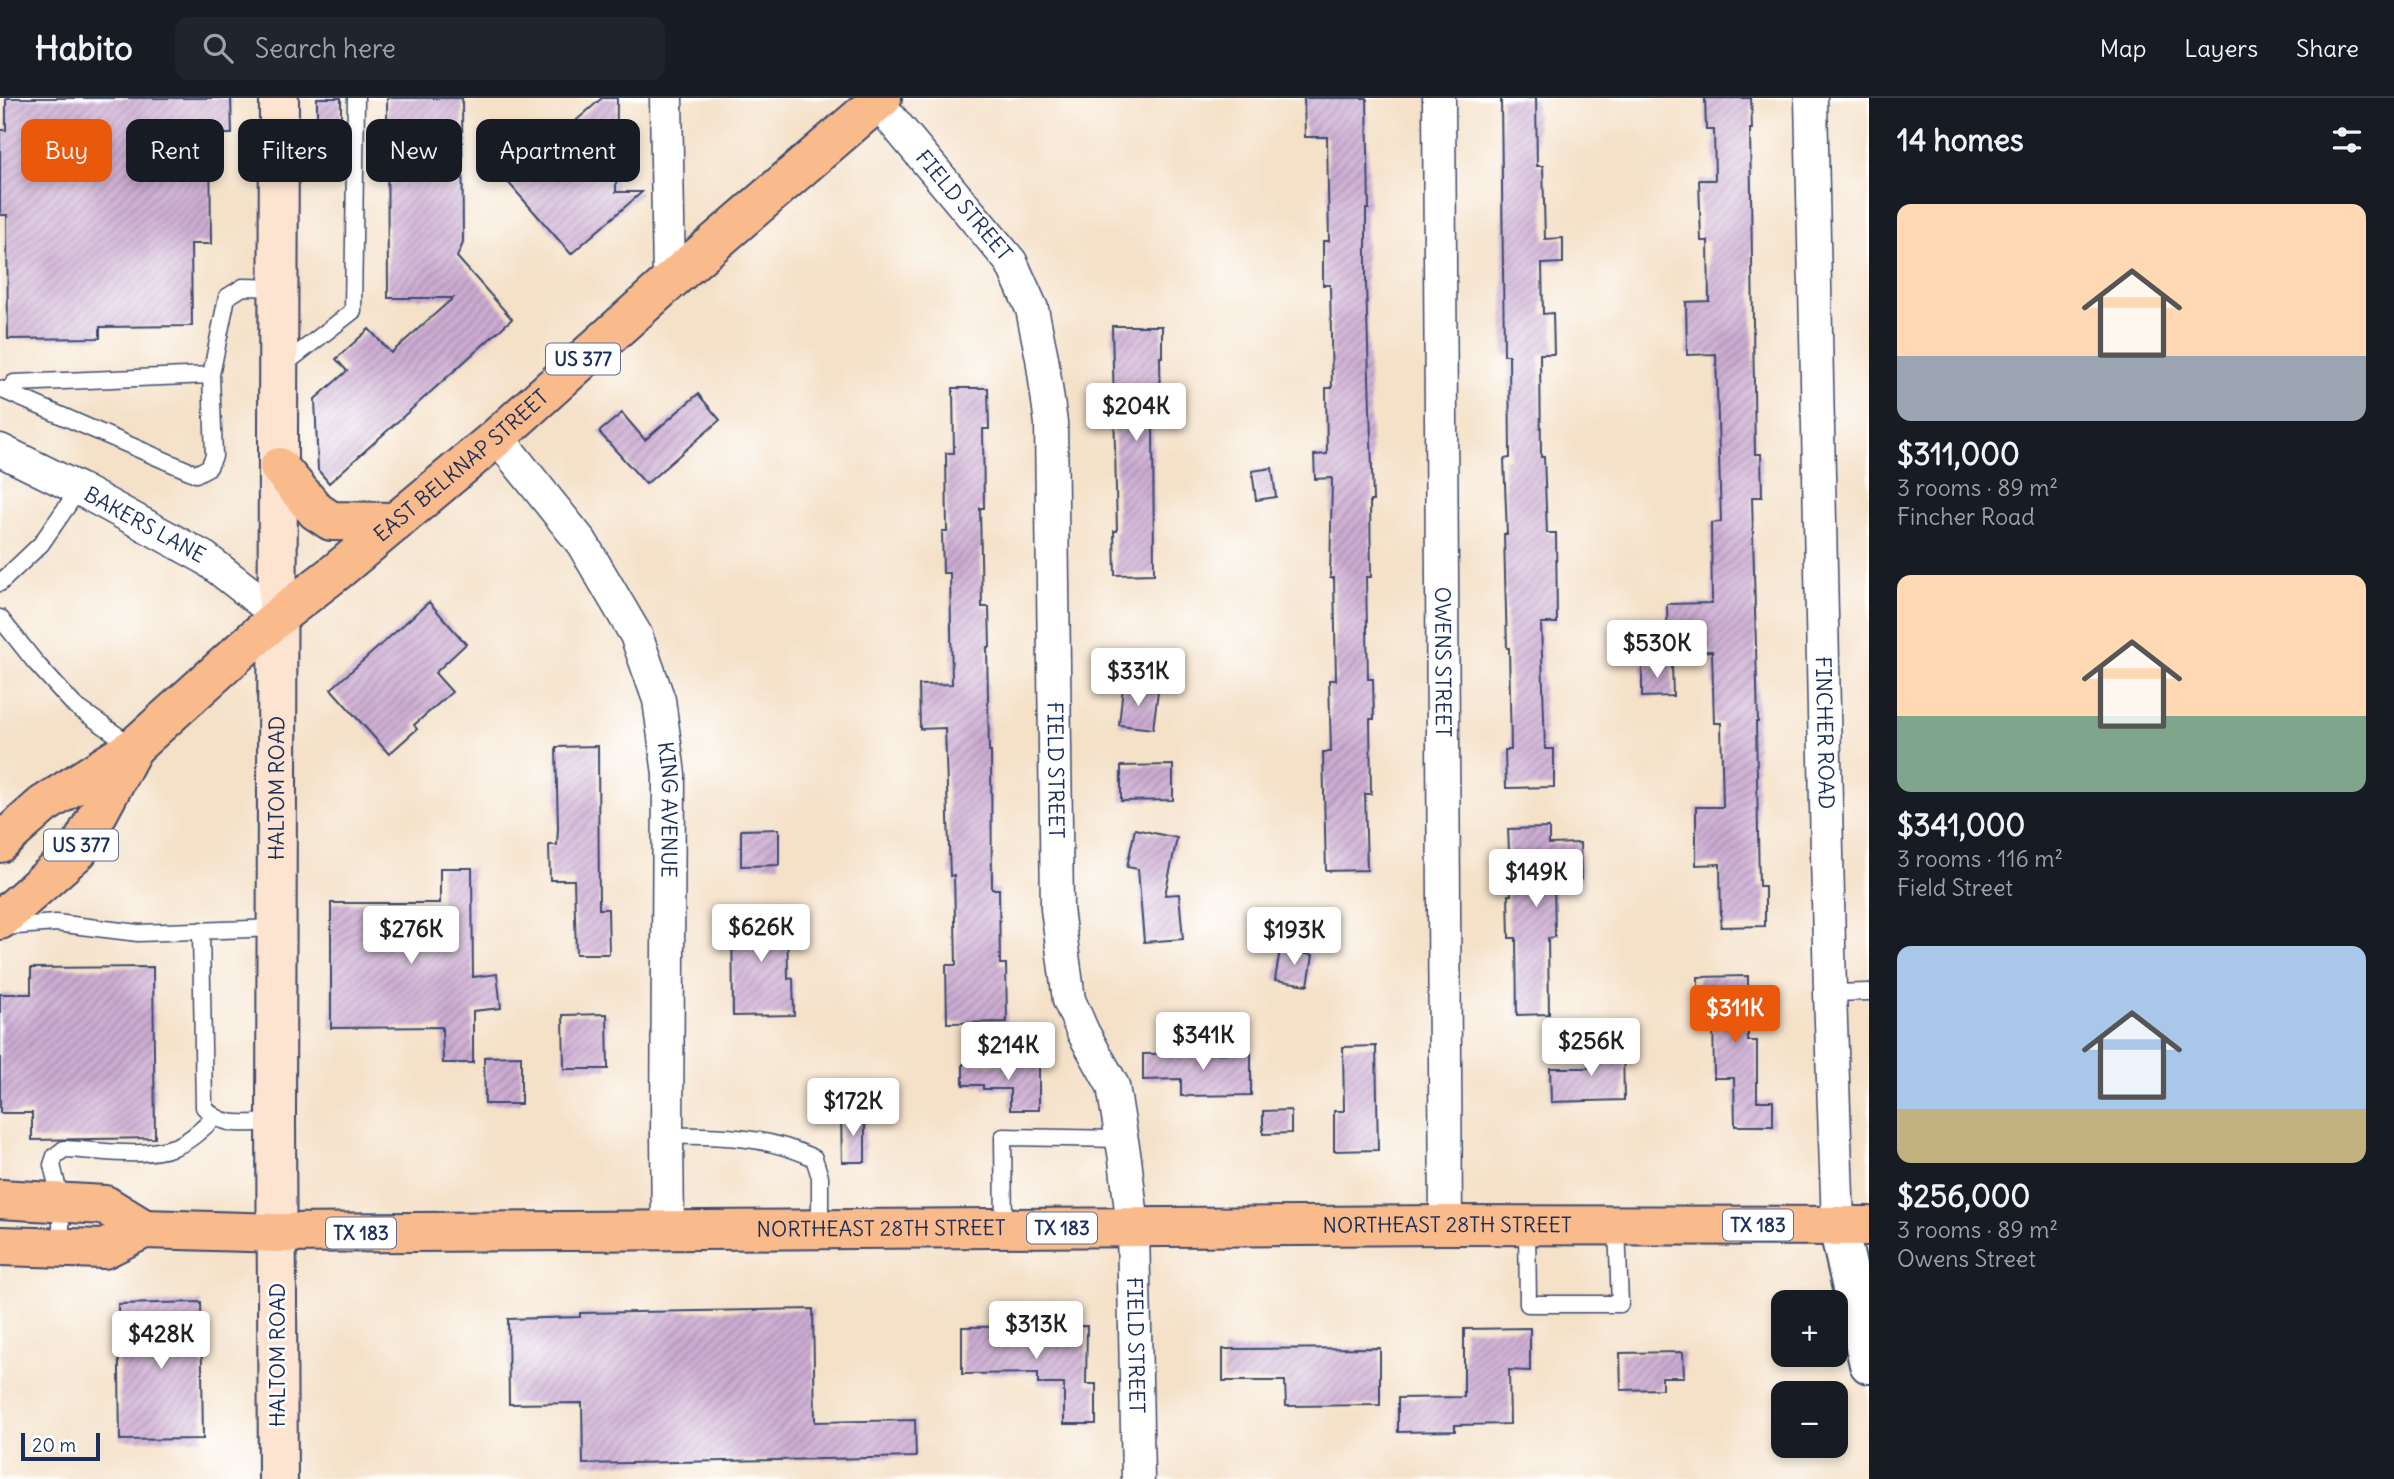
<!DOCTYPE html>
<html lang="en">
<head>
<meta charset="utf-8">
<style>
	body { margin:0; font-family:Delius,sans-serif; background:#20242c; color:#f1f3f6; height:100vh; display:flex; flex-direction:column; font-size:26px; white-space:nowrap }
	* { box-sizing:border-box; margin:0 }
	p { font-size:23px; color:#9ea1a6 }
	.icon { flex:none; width:38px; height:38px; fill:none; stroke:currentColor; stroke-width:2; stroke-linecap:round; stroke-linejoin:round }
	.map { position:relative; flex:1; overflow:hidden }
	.side { display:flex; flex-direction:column; background:#171b24; width:525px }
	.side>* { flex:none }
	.top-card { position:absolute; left:21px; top:21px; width:665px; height:63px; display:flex; gap:14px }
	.controls { position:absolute; left:1771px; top:1192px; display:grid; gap:14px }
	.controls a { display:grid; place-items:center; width:77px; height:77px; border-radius:14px; background:#171b24; box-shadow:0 4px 10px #0003; font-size:35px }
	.scale { position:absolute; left:21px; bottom:18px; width:79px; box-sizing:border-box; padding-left:7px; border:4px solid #1b2f5e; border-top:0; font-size:19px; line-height:24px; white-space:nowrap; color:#1b2f5e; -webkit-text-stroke:5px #fff; paint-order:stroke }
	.price { position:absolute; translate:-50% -60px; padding:0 16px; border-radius:7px; background:#fff; color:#222; font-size:23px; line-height:46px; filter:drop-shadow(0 2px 4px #0008) }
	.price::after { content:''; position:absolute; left:50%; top:42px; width:21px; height:16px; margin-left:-10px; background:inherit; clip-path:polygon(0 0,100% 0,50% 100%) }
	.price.selected { background:#ea580c; color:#fff }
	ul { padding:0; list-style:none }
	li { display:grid; align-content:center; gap:14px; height:371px; padding:0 28px }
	li span { display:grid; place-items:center; height:217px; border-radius:14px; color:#555 }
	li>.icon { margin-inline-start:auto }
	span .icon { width:126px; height:126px; fill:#fffc; stroke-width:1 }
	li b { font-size:30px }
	h2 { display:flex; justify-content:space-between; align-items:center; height:84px; padding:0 28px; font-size:30px }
	.pill { padding:0 24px; border-radius:14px; background:#171b24; box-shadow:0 4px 10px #0003; font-size:24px; line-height:63px }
	.pill.selected { background:#ea580c; color:#fff }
	header { display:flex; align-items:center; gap:42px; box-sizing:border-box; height:98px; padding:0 35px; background:#171b24; border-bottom:2px solid #363941 }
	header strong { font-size:33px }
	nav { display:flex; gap:38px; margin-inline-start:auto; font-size:24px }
	.search { width:490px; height:63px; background:#20242c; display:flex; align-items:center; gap:18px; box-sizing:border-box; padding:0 24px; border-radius:14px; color:#9ea1a6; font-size:26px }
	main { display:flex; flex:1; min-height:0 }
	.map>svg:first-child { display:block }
	.building { fill:url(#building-hatch) }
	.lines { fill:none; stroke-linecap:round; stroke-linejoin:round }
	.service-casing { stroke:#3c4a6e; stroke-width:19 }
	.minor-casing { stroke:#3c4a6e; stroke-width:35 }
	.tertiary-casing { stroke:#3c4a6e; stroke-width:42 }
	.secondary-casing { stroke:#3c4a6e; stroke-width:42 }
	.primary-casing { stroke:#3c4a6e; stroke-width:42 }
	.service { stroke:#fff; stroke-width:16 }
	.minor { stroke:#fff; stroke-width:32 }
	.tertiary { stroke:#fff; stroke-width:38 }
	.secondary { stroke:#fde4d1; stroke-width:38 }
	.primary { stroke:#fabb8c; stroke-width:38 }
	.labels { text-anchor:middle; stroke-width:5; stroke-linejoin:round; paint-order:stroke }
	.shield { fill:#fff; stroke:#5f6d8e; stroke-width:2 }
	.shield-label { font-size:19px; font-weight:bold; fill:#1b2f5e }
	.street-label { font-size:21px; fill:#1b2f5e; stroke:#fff }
</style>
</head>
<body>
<header>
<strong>Habito</strong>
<div class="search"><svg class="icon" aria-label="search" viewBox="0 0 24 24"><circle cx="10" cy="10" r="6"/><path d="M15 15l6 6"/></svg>Search here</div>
<nav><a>Map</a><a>Layers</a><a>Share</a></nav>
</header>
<main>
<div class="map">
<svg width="1869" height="1381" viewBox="0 0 1869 1381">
	<defs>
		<pattern id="building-hatch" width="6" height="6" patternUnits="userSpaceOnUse" patternTransform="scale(1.75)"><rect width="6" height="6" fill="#ccabd1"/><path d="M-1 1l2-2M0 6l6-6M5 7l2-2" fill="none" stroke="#a58cad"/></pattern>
	</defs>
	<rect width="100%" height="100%" fill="#fff"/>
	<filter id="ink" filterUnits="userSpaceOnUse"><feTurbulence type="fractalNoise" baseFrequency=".0143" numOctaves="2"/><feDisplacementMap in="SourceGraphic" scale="14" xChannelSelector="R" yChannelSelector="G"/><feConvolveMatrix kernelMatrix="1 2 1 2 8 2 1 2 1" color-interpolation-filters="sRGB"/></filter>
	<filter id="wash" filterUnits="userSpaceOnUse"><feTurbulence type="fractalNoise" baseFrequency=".00686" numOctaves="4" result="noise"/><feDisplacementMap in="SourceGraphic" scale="28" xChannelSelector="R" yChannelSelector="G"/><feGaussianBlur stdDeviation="1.57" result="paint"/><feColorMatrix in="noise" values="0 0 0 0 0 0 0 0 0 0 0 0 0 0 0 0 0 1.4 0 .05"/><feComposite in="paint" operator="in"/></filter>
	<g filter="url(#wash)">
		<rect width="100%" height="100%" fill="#f4e1c8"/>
		<g id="blocks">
			<!-- building -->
			<path class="building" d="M6,0h225l1,36h-22l1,110h-20l1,82 -92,1v11l-92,1 -1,-124h-7v-85h6z
				M317,0h24v32l-24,1z
				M387,0h75l1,145 -6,14 55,62 -183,164 -11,-13 -3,-71 32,-28 -11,-12 33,-30 22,24 62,-55h-65z
				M602,0h15l-1,94h26l-71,62 -64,-73z
				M1304,0h63l2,111h-3v75l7,217h-3l1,76h-5l2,102h5l1,40h-4l1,75h-6l2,76 -41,1 -3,-119h8l-2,-72h7l-2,-102h-4l2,-100 -17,1 -1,-24 13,-1 -1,-66h6l-2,-103h-7v-44h6l-2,-104h-22z
				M1501,0h35l1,68h6l2,73 18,-1v25l-21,1 1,50 10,-1 1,41h-14l1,103h3l3,76h9l1,90h-16l4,126h9v38l-48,1 -1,-38h6l-2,-102h-2l-2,-74 -1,-40h3l-3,-75 6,-1 -1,-103h-5z
				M1705,0h46l1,31h-2l5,325h6l1,43h-10l6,225h-2l3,164h6v40l-44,1 -1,-63 -24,1v-58h27l-2,-84h-7l-2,-72 -44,1 -1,-48 45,-1 -1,-80 10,-1 -5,-168 -29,1 -1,-53 23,-1 -1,-60h-7l-2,-61h16l-1,-50h-8z
				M1112,228h50v31h-2l1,65h-8l1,152 -39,1 -1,-44h3z
				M953,290h35l1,41h-6l1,79h-4l2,99h7l1,40h-3l2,105h2l1,137h7l1,75h6l1,58 -60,1 -1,-58h10l-2,-90 -4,1 -5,-148 -25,1 -1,-44 33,-1 -2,-111h-7l-1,-42h5l-1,-78h8z
				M698,296l22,26 -74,64 -47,-52 23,-19 23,27z
				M1272,370l4,29 -20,3 -4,-29z
				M429,504l37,42 -31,29 17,19 -38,33 3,4 -28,25 -58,-65z
				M1642,566h30l1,32 -31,1z
				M1123,589l35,4 -5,38 -34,-4z
				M598,648l1,163h9l1,45h-33l-2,-74h-24l-1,-35h8l1,-17 -2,-81z
				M1173,667v35l-52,1v-35z
				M1549,730v16l31,-1 1,37h-27l1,57 -7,1 1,76 -32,1 -1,-77h-7l-1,-43h3l-3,-66z
				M779,731v36l-38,1v-36z
				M1135,731l42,9 -12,57 14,-1 4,45 -39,3 -6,-73 -11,-2z
				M440,770h32l1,109 24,-3 4,34 -28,3v52h-30l-1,-36 -111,1v-125h109z
				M787,811l1,70 5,-1 1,37 -61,1 -1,-106z
				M1280,852l33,5 -5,30 -33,-5z
				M153,869l2,171 -123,2v-27h-32v-119h31v-26z
				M1748,878v65h9v60h16v25h-38l-1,-48h-20l-1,-63h-15v-38z
				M607,916l1,55h-44l-1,-54z
				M1589,947h34l1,55 -73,2 -1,-34h39z
				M1376,948l2,104 -44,1v-40h10l-1,-64z
				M1251,955v42l-70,1v-17l-38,1v-26z
				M521,958v48h-36l-1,-47z
				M963,966h76v46h-29v-21h-27v-4h-20z
				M1291,1012v23l-28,1v-23z
				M841,1017h24v47h-23z
				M201,1204l2,137 -83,1 -2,-136z
				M813,1211l2,113 100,-2 1,37 -333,7 -1,-61 -73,1 -1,-85 72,-2v-4z
				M1087,1228l-1,58h10v40h-32v-40h-26v-11l-76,1v-47z
				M1530,1230v43l-21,-1 1,54 -55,1v6l-57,1v-34l66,-1v-68z
				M1380,1250v57l-94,1 -1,-25h-62v-32z
				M1683,1254l1,25h-22v12l-41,1 -1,-37z"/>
		</g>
	</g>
	<g filter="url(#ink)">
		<use href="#blocks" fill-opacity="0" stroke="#3c4a6e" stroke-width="2"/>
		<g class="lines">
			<!-- service casing -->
			<g class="service-casing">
				<path id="service" d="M281,269l72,-56 3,-213
					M0,291l196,85 13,-7 5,-11 -3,-81
					M7,294l7,-9 197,-8 16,-78 16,-10 36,1
					M0,485l41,-39 38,-55
					M0,520l35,44 39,43 60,42
					M4,829l52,-4 82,10 139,-5
					M201,832l3,177c19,23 45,15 72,15
					M1830,895l39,-1
					M667,1038c49,-1 101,0 147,22l6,19v52
					M1527,1128l1,78h92l-3,-78
					M1004,1130l-1,-91 119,2
					M61,1150v-47l-9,-36 3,-9 9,-7c35,1 77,10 110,-2 15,-5 28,-18 40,-29"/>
			</g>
			<!-- minor casing -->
			<g class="minor-casing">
				<g id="minor">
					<path d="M666,0l3,184"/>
					<path id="s1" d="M1439,0l7,1127"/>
					<path id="s2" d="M1811,0l19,895 8,233"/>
					<path id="s3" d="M877,4l134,160 21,47 10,49 9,65 6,486 12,91 14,32 30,54 12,73 8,69 5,251"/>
					<path id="s4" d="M497,339l85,106 54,92 23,65 10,74 -2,362 1,95"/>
					<path id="s5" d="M0,352l79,39 126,69 74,58"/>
				</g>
			</g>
			<!-- tertiary casing -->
			<g class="tertiary-casing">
				<path id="tertiary" d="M1838,1128l31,138"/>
			</g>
			<!-- secondary casing -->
			<g class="secondary-casing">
				<g id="secondary">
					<path id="s6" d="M278,1381l-2,-357 3,-1024"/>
				</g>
			</g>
			<!-- primary casing -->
			<g class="primary-casing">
				<g id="primary">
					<path d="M279,369l37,44 15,10 65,1"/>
					<path id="s7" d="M0,745l43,-38 91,-58 145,-131 57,-44 161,-135 172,-155 213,-184"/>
					<path d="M0,822l78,-69 54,-101"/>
					<path d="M0,1101l105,6 39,24"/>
					<path id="s8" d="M0,1148l104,3 40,-20 133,4 1169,-8 423,1"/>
				</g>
			</g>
			<!-- service -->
			<use href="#service" class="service"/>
			<!-- minor -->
			<use href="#minor" class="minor"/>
			<!-- tertiary -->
			<use href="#tertiary" class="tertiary"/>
			<!-- secondary -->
			<use href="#secondary" class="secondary"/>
			<!-- primary -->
			<use href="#primary" class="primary"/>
		</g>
	</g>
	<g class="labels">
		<!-- shield labels -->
		<g class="shield">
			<rect x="546" y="245.5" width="74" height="31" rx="5"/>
			<rect x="44" y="731.5" width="74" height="31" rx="5"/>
			<rect x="1723" y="1111.5" width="70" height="31" rx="5"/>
			<rect x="1027" y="1114.5" width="70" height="31" rx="5"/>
			<rect x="326" y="1119.5" width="70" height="31" rx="5"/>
		</g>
		<g class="shield-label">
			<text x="583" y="268">US 377</text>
			<text x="81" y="754">US 377</text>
			<text x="1758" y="1134">TX 183</text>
			<text x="1062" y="1137">TX 183</text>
			<text x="361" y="1142">TX 183</text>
		</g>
		<!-- street labels -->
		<g class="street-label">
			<text dy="7" stroke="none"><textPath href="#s3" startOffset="135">FIELD STREET</textPath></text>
			<text dy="7" stroke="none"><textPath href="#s7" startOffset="597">EAST BELKNAP STREET</textPath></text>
			<text dy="7" stroke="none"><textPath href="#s5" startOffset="163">BAKERS LANE</textPath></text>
			<text dy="7" stroke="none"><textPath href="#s1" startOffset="564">OWENS STREET</textPath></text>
			<text dy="7" stroke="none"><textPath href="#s2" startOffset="635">FINCHER ROAD</textPath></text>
			<text dy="7" stroke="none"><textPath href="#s3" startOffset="723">FIELD STREET</textPath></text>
			<text dy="7" stroke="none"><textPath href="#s6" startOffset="691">HALTOM ROAD</textPath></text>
			<text dy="7" stroke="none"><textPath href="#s4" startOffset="422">KING AVENUE</textPath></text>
			<text dy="7" stroke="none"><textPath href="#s8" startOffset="1452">NORTHEAST 28TH STREET</textPath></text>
			<text dy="7" stroke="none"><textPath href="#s8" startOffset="886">NORTHEAST 28TH STREET</textPath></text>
			<text dy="7" stroke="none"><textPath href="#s3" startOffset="1311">FIELD STREET</textPath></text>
			<text transform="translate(278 1257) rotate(-90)" y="7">HALTOM ROAD</text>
		</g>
	</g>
</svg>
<div class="controls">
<a>+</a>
<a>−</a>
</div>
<div class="scale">20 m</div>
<b class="price" style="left:1136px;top:345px">$204K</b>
<b class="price" style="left:1657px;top:582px">$530K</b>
<b class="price" style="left:1138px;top:610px">$331K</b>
<b class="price" style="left:1536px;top:811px">$149K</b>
<b class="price" style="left:761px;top:866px">$626K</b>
<b class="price" style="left:411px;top:868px">$276K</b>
<b class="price" style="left:1294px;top:869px">$193K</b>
<b class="price selected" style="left:1735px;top:947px">$311K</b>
<b class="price" style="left:1203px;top:974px">$341K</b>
<b class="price" style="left:1591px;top:980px">$256K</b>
<b class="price" style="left:1008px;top:984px">$214K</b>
<b class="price" style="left:853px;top:1040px">$172K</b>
<b class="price" style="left:1036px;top:1263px">$313K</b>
<b class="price" style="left:161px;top:1273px">$428K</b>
<div class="top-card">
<a class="pill selected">Buy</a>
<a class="pill">Rent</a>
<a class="pill">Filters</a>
<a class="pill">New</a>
<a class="pill">Apartment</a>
</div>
</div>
<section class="side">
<h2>14 homes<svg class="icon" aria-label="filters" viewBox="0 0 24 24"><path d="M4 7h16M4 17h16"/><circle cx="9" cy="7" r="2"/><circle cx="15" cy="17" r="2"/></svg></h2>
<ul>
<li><span style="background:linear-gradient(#ffd9b3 70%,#9aa5b1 0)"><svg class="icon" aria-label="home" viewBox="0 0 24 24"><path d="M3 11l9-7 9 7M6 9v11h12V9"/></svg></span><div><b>$311,000</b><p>3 rooms · 89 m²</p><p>Fincher Road</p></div></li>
<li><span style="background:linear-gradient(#ffd9b3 65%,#7fa58c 0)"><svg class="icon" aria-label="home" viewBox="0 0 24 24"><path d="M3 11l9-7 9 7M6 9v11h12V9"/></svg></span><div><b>$341,000</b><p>3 rooms · 116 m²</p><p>Field Street</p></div></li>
<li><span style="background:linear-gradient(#a9c7e8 75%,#c2b280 0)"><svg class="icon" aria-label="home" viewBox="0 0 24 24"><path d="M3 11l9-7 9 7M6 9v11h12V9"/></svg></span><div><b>$256,000</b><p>3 rooms · 89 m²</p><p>Owens Street</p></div></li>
</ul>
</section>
</main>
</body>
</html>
